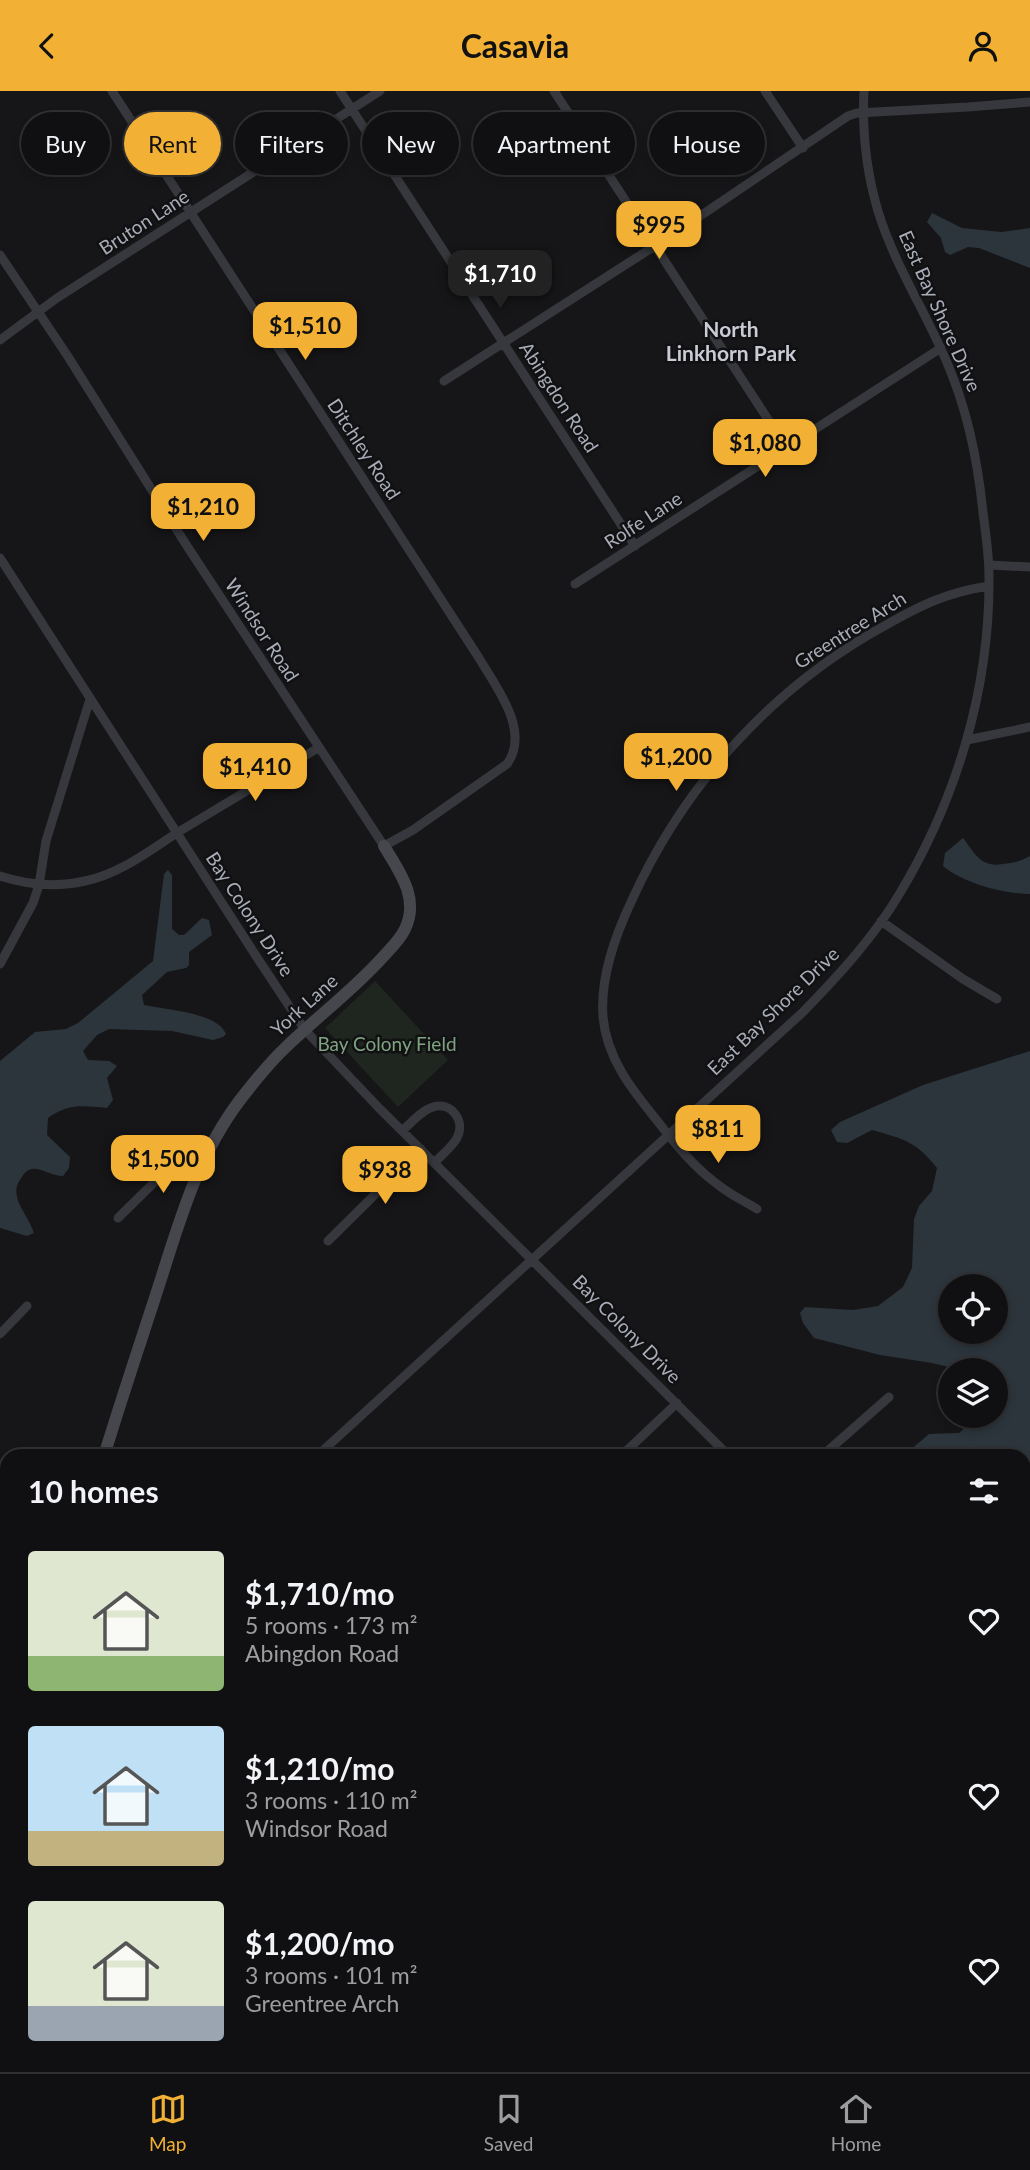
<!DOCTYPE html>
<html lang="en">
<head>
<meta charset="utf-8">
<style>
	body { margin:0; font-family:Lato,sans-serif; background:#19191b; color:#f1f3f6; height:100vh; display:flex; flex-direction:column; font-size:26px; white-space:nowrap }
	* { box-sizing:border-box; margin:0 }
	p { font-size:23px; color:#9c9d9f }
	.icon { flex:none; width:38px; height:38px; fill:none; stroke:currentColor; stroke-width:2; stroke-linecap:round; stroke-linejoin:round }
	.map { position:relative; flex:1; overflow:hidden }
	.details { position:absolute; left:0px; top:1358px; width:1031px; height:623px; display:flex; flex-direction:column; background:#101012; border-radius:21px 21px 0 0; box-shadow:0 4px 10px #0003,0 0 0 2px #303032 }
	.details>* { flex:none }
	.hud { position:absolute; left:21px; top:21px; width:989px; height:63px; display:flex; gap:14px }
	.buttons { position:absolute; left:938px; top:1183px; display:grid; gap:14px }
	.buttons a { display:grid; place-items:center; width:70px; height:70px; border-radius:50%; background:#101012; box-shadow:0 4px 10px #0003,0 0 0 2px #303032; font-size:35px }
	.price { position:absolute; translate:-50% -60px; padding:0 16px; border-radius:14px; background:#f2b134; color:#111; font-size:23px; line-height:46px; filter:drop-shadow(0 2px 4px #0008) }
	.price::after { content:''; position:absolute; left:50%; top:42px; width:21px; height:16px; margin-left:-10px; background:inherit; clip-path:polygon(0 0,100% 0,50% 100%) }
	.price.on { background:#222; color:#fff }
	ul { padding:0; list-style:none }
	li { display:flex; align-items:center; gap:21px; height:175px; padding:0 28px }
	li span { display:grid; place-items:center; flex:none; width:196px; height:140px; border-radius:7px; color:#555 }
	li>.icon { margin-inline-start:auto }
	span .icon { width:84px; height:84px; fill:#fffc; stroke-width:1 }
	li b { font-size:30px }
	h2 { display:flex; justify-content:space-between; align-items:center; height:84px; padding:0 28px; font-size:30px }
	.chip { padding:0 24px; border-radius:32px; background:#101012; box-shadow:0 4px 10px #0003,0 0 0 2px #303032; font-size:24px; line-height:63px }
	.chip.on { background:#f2b134; color:#111 }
	header { display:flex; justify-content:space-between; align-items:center; height:91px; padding:0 28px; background:#f2b134; color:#111; font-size:32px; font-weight:700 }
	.tab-bar { display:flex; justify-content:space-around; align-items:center; height:98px; border-top:2px solid #303032; background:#101012; font-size:19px; color:#9c9d9f }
	.tab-bar a { display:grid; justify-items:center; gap:4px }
	.tab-bar .on { color:#f2b134 }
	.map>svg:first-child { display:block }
	.green { fill:#1e261f }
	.water { fill:#2c353c; fill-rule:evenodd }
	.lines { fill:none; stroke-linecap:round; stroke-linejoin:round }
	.street { stroke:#37383d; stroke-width:9 }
	.secondary { stroke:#45474d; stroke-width:12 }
	.labels { text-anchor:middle; stroke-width:5; stroke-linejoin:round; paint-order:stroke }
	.street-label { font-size:19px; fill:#a8adb8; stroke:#111113 }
	.park-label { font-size:19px; fill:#7fa381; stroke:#111113 }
	.neighbourhood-label { font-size:21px; font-weight:bold; fill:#c9ccd4; stroke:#111113 }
</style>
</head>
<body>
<header><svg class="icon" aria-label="back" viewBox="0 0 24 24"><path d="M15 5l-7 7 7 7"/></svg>Casavia<svg class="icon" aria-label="person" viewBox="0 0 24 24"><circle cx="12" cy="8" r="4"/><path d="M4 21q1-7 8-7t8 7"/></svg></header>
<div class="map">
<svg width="1030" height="1981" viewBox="0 0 1030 1981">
	<rect width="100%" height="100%" fill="#161618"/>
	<!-- green -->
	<path class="green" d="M375,890l73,79 -50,47 -73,-79z
		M7,1599v202l-7,12v-201z
		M1024,1882l6,7v92h-38v-7h32z
		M0,1902l7,4v68h79l7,7h-93z
		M334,1974h242l-16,2 2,5h-218z"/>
	<!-- water -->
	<path class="water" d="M932,122l30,15 39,4 29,-4v40l-51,-20 -11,-1 -18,8 -5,-3 -4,-14 -14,-16z
		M963,747c12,15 17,30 40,26 10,-1 18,-3 27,-8v38c-26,0 -67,-11 -87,-28l2,-13z
		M168,779l4,5v54l7,6h5l18,-17 7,2 3,15 -23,17v13l-3,3 -19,4 -25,23 2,10c22,5 73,7 82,29l-3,3 -10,3 -41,-9 -63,-2 -12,6 -14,16 5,9 21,1 8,5 -10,12 6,22 -6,8c-24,-2 -38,-5 -59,10l-1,17 23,22 -1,11 -6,8c-10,0 -18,-6 -27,-7 -7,-1 -11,3 -14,8 -16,19 6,36 12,56l-7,3 -27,-8v-167l35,-29 31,-3 12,-6 75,-62 11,-87z
		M1030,960v447l-6,-6v-36h-121l26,-22 30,-1 19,-17h18v-46h-34l-30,-7 -52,-8 -66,-17 -11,-15 -3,-10 5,-6 48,3 25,-4 25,-19 9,-19 2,-49 5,-13 13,-15 5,-23c-21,-27 -34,-29 -65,-38l-25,13 -10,-1 -6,-12 9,-8 83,-37zM950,1195h46v46h-46z
		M1030,1477v42h-6v-34z"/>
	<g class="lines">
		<!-- street -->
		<path class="street" d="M340,0l295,455
			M554,0l232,356
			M765,0l38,57
			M0,164l67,100 120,191 197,300 29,-16 94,-66c24,-33 -11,-77 -28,-106l-367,-567
			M0,249l57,-42 323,-207
			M444,290l231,-148 173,-117 9,-3 111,-6 62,-5
			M0,467l258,401 47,71 74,78 350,348
			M989,474l41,2
			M575,493l366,-236
			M967,649l63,-13
			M0,785c28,9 55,12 85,5 35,-7 65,-31 95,-50 46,-28 92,-55 138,-83
			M881,830l82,58 34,20
			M0,873l33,-61 6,-18 7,-44 44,-142
			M402,1040c9,-8 20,-21 31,-24 18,-6 33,14 24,31 -5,9 -15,17 -23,25
			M757,1118c-13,-8 -28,-15 -40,-25 -23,-17 -41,-39 -58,-61 -26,-32 -52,-63 -56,-106 -3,-40 12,-81 29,-117 53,-117 142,-214 254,-275 35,-20 62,-33 103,-39
			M118,1127l62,-61 12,-3 12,3
			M328,1150l93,-92
			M0,1243l27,-28
			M317,1365l486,-444c36,-37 71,-75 97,-119 57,-95 90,-205 89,-316 0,-22 -3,-43 -6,-64 -5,-51 -15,-101 -35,-148 -21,-51 -54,-101 -70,-154 -12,-40 -16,-79 -14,-120
			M621,1365l56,-53
			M822,1365l67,-59
			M0,1481l7,5
			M0,1664l7,1
			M1024,1872l6,6
			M218,1974l10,7"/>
		<!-- secondary -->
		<path class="secondary" d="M104,1365c18,-59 38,-118 57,-177 20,-63 38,-125 79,-179 14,-18 28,-36 45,-52 32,-31 67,-57 97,-90 8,-9 18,-18 23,-29 15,-31 -6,-58 -21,-83
			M0,1951l7,-10
			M568,1974l4,7"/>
	</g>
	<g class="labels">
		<!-- street labels -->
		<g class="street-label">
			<text transform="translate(144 131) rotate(-33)" y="7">Bruton Lane</text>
			<text transform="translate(940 220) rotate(66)" y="7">East Bay Shore Drive</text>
			<text transform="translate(559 306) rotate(57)" y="7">Abingdon Road</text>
			<text transform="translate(364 358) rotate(57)" y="7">Ditchley Road</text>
			<text transform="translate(643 429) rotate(-33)" y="7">Rolfe Lane</text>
			<text transform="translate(262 539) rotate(57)" y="7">Windsor Road</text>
			<text transform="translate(850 539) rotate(-32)" y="7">Greentree Arch</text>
			<text transform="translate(250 823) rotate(57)" y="7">Bay Colony Drive</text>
			<text transform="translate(304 914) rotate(-42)" y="7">York Lane</text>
			<text transform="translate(773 920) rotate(-44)" y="7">East Bay Shore Drive</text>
			<text transform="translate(627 1238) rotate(45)" y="7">Bay Colony Drive</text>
		</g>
		<!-- park labels -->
		<g class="park-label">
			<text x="387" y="960">Bay Colony Field</text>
		</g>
		<!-- neighbourhood labels -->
		<g class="neighbourhood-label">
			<text x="731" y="246">North<tspan x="731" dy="24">Linkhorn Park</tspan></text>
		</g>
	</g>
</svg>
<div class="buttons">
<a><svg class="icon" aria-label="locate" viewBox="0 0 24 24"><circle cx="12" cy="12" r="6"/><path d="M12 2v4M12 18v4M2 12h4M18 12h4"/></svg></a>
<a><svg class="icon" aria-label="layers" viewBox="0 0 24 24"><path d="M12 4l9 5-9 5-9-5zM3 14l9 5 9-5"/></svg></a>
</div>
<b class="price" style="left:659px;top:170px">$995</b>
<b class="price on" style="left:500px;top:219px">$1,710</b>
<b class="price" style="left:305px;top:271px">$1,510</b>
<b class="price" style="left:765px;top:388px">$1,080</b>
<b class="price" style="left:203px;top:452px">$1,210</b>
<b class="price" style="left:676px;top:702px">$1,200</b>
<b class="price" style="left:255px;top:712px">$1,410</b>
<b class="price" style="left:718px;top:1074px">$811</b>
<b class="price" style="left:163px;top:1104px">$1,500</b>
<b class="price" style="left:385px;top:1115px">$938</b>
<div class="hud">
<a class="chip">Buy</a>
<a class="chip on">Rent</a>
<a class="chip">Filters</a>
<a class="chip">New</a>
<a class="chip">Apartment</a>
<a class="chip">House</a>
</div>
<section class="details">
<h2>10 homes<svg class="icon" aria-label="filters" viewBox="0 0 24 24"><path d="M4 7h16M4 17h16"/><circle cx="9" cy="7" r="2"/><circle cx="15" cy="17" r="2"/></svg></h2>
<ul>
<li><span style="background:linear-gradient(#dfe7d0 75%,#8fb573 0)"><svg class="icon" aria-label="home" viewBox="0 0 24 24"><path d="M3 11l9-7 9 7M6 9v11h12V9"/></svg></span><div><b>$1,710/mo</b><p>5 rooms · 173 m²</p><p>Abingdon Road</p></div><svg class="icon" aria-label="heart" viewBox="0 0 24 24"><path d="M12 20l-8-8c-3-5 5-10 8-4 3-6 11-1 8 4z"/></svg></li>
<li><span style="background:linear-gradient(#bfe0f5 75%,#c2b280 0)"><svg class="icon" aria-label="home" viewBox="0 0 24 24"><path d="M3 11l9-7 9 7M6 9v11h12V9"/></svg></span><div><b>$1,210/mo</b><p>3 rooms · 110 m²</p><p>Windsor Road</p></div><svg class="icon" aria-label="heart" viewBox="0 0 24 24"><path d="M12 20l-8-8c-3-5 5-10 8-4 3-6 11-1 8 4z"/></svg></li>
<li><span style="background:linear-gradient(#dfe7d0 75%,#9aa5b1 0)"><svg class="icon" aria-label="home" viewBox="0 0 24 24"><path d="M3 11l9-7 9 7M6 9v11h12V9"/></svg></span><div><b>$1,200/mo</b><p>3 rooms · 101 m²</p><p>Greentree Arch</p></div><svg class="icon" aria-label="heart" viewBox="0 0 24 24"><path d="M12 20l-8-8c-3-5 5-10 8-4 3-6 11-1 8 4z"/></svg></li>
</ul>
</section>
</div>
<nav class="tab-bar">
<a class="on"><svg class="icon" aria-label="map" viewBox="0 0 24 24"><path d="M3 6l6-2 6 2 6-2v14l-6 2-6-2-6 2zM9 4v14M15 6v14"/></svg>Map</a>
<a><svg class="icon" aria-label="saved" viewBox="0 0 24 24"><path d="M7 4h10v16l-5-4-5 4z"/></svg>Saved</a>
<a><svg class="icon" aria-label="home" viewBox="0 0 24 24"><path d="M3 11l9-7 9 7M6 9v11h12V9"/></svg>Home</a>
</nav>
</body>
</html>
